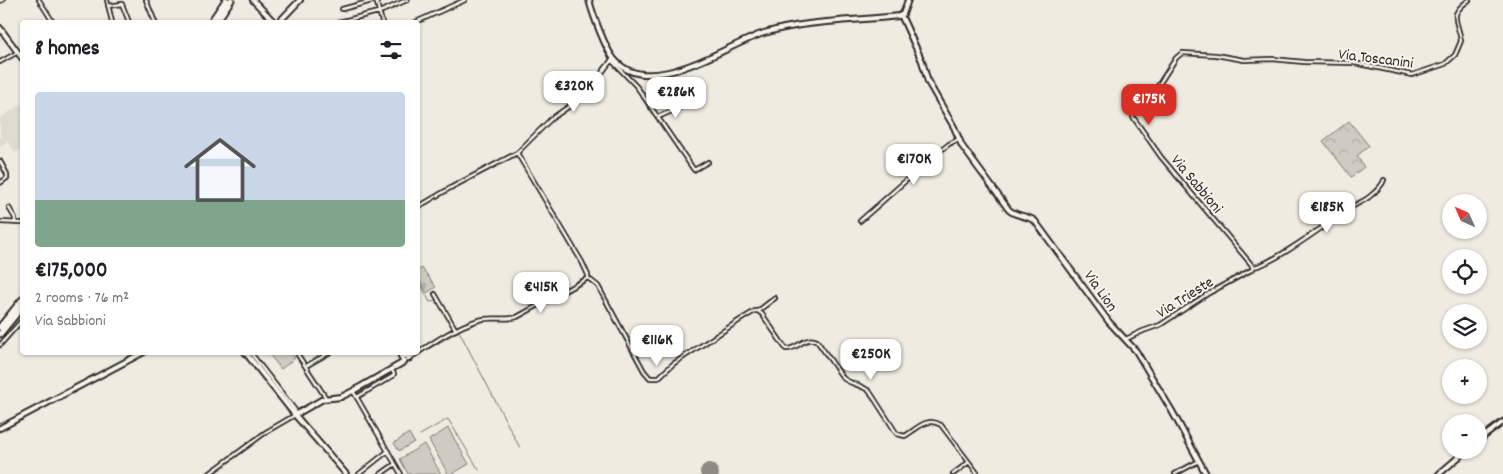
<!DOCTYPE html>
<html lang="en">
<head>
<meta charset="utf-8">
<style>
	body { margin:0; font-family:Dekko,sans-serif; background:#f2f2f2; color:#202124; height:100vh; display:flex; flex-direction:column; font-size:19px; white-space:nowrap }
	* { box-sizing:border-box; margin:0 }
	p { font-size:16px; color:#757577 }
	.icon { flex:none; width:28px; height:28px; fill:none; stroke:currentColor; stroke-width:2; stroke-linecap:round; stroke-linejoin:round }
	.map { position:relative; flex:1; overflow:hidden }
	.panel { position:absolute; left:20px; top:20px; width:400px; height:335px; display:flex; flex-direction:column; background:#fff; border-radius:5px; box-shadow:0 1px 4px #0004 }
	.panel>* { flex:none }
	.needle { width:32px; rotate:315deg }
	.fabs { position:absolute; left:1442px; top:194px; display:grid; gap:10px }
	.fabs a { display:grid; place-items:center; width:45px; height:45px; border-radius:50%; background:#fff; box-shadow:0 1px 4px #0004; font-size:25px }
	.price { position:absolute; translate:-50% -42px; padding:0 11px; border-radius:10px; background:#fff; color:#222; font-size:16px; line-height:32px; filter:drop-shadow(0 1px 2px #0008) }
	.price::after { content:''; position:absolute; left:50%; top:30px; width:15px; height:11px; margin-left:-8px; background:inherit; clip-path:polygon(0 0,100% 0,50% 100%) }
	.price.active { background:#d93025; color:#fff }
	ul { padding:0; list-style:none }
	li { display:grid; align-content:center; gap:10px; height:265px; padding:0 15px }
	li span { display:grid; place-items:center; height:155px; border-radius:5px; color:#555 }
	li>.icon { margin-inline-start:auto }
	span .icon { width:90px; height:90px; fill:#fffc; stroke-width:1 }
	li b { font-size:21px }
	h2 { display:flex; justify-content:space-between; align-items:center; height:60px; padding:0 15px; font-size:21px }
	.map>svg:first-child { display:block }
	.built { fill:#dedbd1 }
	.green { fill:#cfcbc2; stroke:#7d7b76 }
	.forest { fill:url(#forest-crowns); stroke:#7d7b76 }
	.cemetery { fill:url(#cemetery-stones); stroke:#7d7b76 }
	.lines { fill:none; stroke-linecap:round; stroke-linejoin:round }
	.stream { stroke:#74726e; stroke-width:1 }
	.runway { stroke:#8d8b86; stroke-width:18 }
	.street-casing { stroke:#2b2b2b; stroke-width:6 }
	.secondary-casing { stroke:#2b2b2b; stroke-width:8 }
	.highway-casing { stroke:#2b2b2b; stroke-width:9 }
	.street { stroke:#f7f3e8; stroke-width:2.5 }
	.secondary { stroke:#f7f3e8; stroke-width:4 }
	.highway { stroke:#f7f3e8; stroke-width:5 }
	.labels { text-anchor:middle; stroke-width:4; stroke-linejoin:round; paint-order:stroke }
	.street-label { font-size:16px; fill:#2b2b2b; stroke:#f7f3e8 }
</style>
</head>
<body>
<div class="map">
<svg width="1503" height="474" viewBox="0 0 1503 474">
	<defs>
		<pattern id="forest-crowns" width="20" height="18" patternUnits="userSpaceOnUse" patternTransform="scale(1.25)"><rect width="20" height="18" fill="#cfcbc2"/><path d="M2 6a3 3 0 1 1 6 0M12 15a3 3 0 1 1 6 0" fill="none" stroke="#b2aea7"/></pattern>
		<pattern id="cemetery-stones" width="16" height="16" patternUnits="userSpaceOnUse" patternTransform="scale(1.25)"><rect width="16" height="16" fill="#cfcbc2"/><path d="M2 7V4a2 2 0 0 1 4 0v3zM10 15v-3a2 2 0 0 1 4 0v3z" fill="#b2aea7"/></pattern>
	</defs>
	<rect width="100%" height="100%" fill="#efebe0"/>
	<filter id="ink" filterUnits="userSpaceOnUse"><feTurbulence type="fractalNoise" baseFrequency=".02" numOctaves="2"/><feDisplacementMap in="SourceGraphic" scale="10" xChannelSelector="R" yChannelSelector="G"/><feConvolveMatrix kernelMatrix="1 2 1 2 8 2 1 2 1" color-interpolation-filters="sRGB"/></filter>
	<g filter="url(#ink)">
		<!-- built -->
		<path class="built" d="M22,104v45l-7,4 -7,-11 -8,5v-29z"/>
		<!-- green -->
		<path class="green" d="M268,353h22l5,5 -14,11z
			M448,428l21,36 -17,10h-4l-19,-34z
			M409,433l5,9 -15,9 -5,-8z
			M424,444l17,30h-33l-8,-15z"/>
		<!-- forest -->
		<path class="forest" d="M1349,121l20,25 -12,10 7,11 -13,10 -28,-36z"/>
		<!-- cemetery -->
		<path class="cemetery" d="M422,268l14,19 -9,6 -9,-15v-7z"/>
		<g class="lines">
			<!-- stream -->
			<path class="stream" d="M418,280l12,22 7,-2 9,16
				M427,350l32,-19 61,117
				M418,351l34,-23v-2
				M409,355l6,-3
				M420,435l28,-16 31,51
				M1479,435l24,-17
				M1434,474l14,-10 13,-14"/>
			<!-- runway -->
			<path class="runway" d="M709,472l1,2"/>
			<!-- street casing -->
			<g class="street-casing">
				<path id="street" d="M39,0l14,22
					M107,0l5,22
					M146,0l9,22
					M376,0l6,22
					M0,1l3,-1
					M108,6l14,-2 7,18
					M342,9l34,-9
					M339,22l43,-11 25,-11
					M416,22l49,-22
					M611,60l26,27 57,83 14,-8
					M0,62l18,-10
					M658,117l30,-13
					M517,153l65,109 6,13v3
					M0,161l7,13v4l-7,5
					M418,207l34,-20 65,-34 34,-34 30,-21 10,-11 22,-29
					M9,208l6,10v5
					M860,221l75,-66 14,-11 10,-5
					M0,222l22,1
					M1253,267c16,0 79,-47 96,-58 6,-5 14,-7 20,-12 5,-4 13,-10 15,-17
					M588,278l10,8 46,85 6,7h8l15,-14 67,-44 15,-9h3l17,-13
					M435,294l21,36
					M758,311l4,3 24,35c11,1 19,-14 31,-8l26,37c8,7 19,6 27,14l27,42 8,2c12,-7 22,-20 36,-11l37,49
					M1126,339l17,-8 17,-6 49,-32 44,-24 -2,-5 -90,-107 -28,-40v-5l14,-9 29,-45 6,-5 34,2 28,5 28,-1 32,3 50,1 58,12 33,-11 10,-9 6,-14c-3,-22 -14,-25 8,-41
					M0,345l22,-25
					M296,352l30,46
					M404,362c23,-15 48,-34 75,-42 12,-4 26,1 38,-3l71,-39
					M306,366l23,-13
					M353,391l48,83
					M357,397l36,-21 1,-2 -2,-4
					M209,474l57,-42 29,-17v-5l-45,-58
					M359,474l29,-23
					M381,474l14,-10
					M953,474l16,-12
					M1175,474l24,-13"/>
			</g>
			<!-- secondary casing -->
			<g class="secondary-casing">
				<path id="secondary" d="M253,0l20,21
					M589,0c4,15 16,48 25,59 34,42 112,-14 150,-26 43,-13 91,-12 135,-17l4,-2 5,-14
					M901,15l21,46 6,21 26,45 8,19 47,64c8,7 18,5 26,11l74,101 27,29 36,60 34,63
					M280,21l20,-21
					M0,28l22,30
					M245,352l50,63 51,59
					M401,353l9,5
					M295,415l28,-16 18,-2 12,-6 51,-29 -5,-10
					M0,428l144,-76
					M1479,440l24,-18
					M1439,474l28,-24"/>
			</g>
			<!-- highway casing -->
			<g class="highway-casing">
				<path id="highway" d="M211,22l15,-22
					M216,22l15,-22
					M0,327l22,-27
					M0,334l22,-27"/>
			</g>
			<!-- street -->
			<use href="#street" class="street"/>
			<!-- secondary -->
			<use href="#secondary" class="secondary"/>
			<!-- highway -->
			<use href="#highway" class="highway"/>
		</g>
	</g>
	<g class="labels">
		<!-- street labels -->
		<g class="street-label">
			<text transform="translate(1376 57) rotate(7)" y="6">Via Toscanini</text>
			<text transform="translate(1198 183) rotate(50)" y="6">Via Sabbioni</text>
			<text transform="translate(1102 290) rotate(55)" y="6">Via Lion</text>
			<text transform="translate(1184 296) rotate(-32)" y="6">Via Trieste</text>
		</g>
	</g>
</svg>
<div class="fabs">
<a><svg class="needle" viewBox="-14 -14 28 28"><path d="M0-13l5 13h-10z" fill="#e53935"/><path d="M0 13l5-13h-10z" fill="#757577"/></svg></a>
<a><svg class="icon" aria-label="locate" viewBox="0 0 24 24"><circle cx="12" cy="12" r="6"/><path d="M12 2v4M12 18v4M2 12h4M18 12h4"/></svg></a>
<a><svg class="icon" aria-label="layers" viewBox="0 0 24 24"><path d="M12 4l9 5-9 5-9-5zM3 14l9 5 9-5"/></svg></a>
<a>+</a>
<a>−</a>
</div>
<b class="price" style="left:574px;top:113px">€320K</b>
<b class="price" style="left:676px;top:119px">€286K</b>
<b class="price active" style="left:1149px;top:126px">€175K</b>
<b class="price" style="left:914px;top:186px">€170K</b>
<b class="price" style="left:1327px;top:234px">€185K</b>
<b class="price" style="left:541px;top:314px">€415K</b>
<b class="price" style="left:657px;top:367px">€116K</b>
<b class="price" style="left:871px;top:381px">€250K</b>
<section class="panel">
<h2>8 homes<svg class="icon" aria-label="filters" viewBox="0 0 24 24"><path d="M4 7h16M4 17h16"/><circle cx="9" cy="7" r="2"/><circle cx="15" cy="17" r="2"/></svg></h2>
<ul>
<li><span style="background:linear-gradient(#c9d6e8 70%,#7fa58c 0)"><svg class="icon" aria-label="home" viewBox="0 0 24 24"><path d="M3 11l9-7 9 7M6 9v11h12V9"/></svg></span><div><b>€175,000</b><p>2 rooms · 76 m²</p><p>Via Sabbioni</p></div></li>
</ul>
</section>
</div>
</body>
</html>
